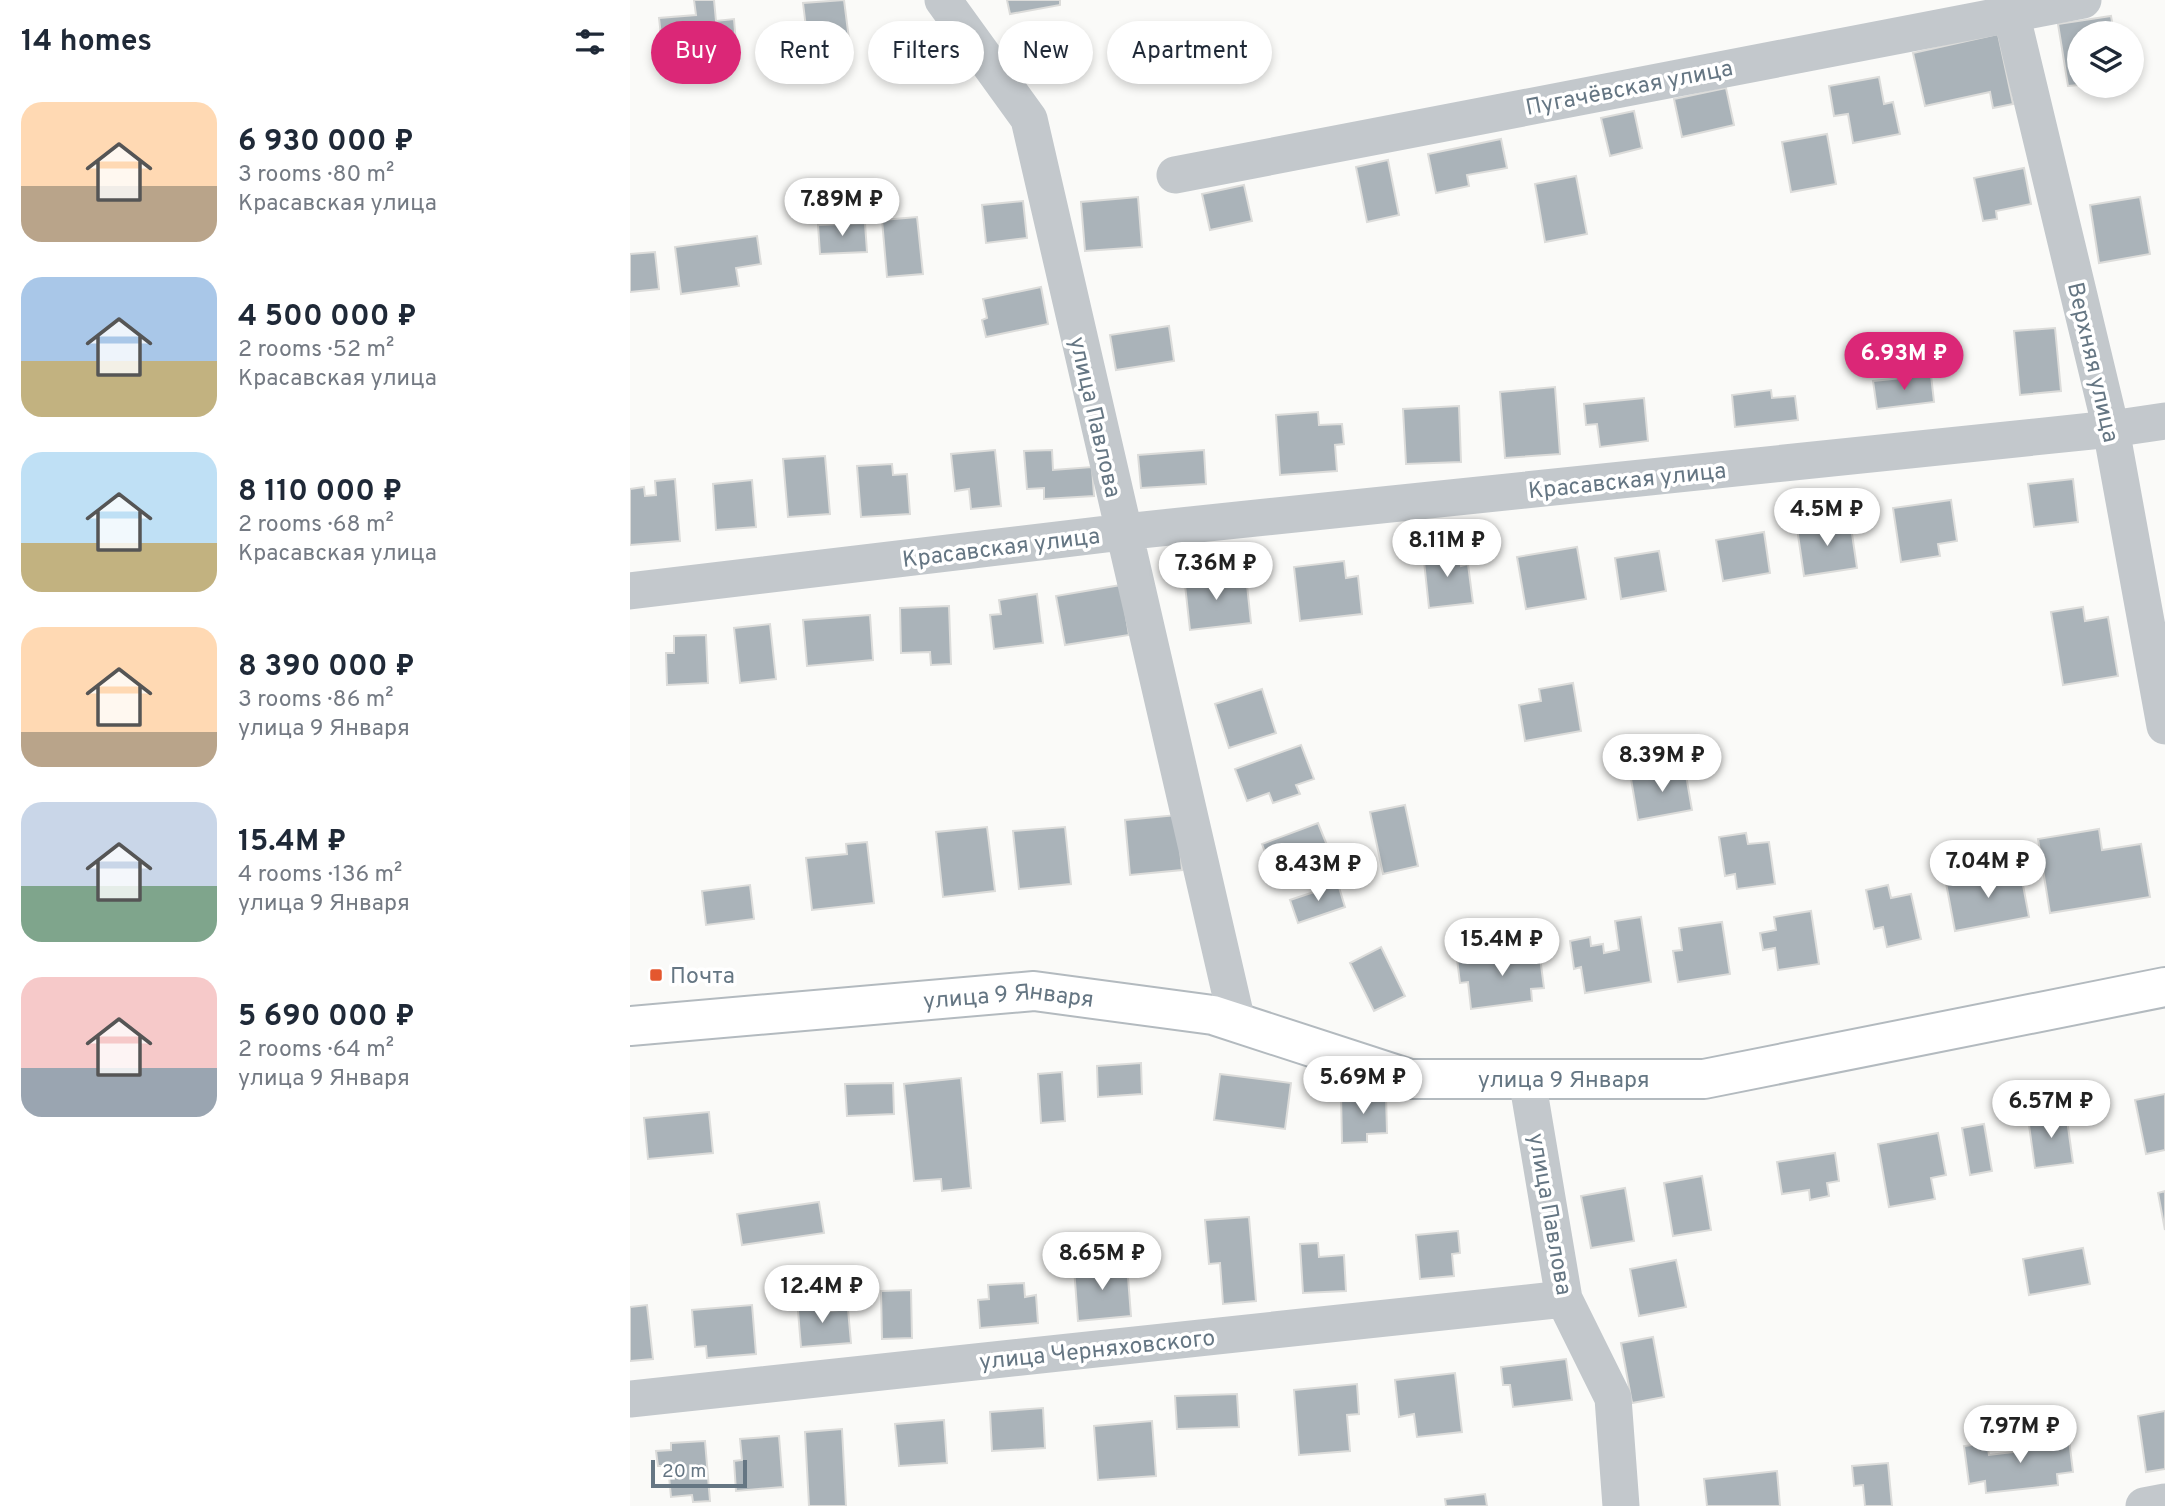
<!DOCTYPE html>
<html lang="en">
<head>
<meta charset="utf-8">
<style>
	body { margin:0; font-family:Overpass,sans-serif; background:#f6f6f7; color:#1f2937; height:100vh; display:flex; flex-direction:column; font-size:26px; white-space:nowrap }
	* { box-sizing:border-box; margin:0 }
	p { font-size:23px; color:#747a83 }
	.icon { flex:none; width:38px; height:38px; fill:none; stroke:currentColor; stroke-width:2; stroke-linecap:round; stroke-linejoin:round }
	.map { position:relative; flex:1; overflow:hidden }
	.panel { display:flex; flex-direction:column; background:#fff; width:630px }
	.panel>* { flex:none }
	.hud { position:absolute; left:21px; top:21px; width:665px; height:63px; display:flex; gap:14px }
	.fabs { position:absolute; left:1437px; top:21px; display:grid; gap:14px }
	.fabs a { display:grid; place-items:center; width:77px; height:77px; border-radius:50%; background:#fff; box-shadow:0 4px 10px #0003; font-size:35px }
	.scale { position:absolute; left:21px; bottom:18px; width:96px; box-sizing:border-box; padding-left:7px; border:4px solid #657683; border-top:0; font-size:19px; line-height:24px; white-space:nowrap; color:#657683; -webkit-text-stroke:5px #fff; paint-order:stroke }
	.price { position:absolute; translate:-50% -60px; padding:0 16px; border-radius:24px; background:#fff; color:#222; font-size:23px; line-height:46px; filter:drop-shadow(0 2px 4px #0008) }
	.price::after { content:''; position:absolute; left:50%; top:42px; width:21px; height:16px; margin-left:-10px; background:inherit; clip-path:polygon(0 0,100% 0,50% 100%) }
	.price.current { background:#db2777; color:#fff }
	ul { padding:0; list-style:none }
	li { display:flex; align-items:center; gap:21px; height:175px; padding:0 21px }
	li span { display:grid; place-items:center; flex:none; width:196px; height:140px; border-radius:21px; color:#555 }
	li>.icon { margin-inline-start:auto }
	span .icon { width:84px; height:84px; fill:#fffc; stroke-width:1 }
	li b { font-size:30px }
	h2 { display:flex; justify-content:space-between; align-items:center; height:84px; padding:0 21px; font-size:30px }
	.pill { padding:0 24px; border-radius:32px; background:#fff; box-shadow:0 4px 10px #0003; font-size:24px; line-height:63px }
	.pill.current { background:#db2777; color:#fff }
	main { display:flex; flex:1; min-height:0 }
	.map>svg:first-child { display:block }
	.building { fill:#aab3b9; stroke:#dcdcda; stroke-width:2 }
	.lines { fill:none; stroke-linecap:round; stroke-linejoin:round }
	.secondary-casing { stroke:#b3babf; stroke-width:42 }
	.street { stroke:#c3c8cc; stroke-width:37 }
	.secondary { stroke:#fff; stroke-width:38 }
	.poi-dot { fill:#e4572e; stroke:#fff; stroke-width:2.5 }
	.labels { text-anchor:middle; stroke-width:7; stroke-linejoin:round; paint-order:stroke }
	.street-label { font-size:23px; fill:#657683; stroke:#fff }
	.poi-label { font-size:23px; fill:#657683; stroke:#fff; text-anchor:start }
</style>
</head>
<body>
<main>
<section class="panel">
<h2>14 homes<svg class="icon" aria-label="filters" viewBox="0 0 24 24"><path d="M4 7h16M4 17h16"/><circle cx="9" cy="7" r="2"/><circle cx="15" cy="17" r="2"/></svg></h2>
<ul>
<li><span style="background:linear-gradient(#ffd9b3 60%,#b9a48a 0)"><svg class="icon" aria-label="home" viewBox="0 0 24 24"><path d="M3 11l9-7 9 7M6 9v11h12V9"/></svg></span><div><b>6 930 000 ₽</b><p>3 rooms · 80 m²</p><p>Красавская улица</p></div></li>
<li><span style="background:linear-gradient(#a9c7e8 60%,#c2b280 0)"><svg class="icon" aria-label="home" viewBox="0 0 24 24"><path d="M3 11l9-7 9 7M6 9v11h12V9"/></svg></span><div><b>4 500 000 ₽</b><p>2 rooms · 52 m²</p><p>Красавская улица</p></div></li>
<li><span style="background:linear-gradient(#bfe0f5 65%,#c2b280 0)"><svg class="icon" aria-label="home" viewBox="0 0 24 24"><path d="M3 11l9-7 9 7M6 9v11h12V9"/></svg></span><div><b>8 110 000 ₽</b><p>2 rooms · 68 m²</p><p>Красавская улица</p></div></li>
<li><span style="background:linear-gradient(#ffd9b3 75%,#b9a48a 0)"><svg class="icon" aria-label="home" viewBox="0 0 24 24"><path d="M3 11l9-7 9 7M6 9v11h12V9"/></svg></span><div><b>8 390 000 ₽</b><p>3 rooms · 86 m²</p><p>улица 9 Января</p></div></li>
<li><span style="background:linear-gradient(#c9d6e8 60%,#7fa58c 0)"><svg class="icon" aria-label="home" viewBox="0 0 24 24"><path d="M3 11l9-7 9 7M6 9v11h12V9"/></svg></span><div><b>15.4M ₽</b><p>4 rooms · 136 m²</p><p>улица 9 Января</p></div></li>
<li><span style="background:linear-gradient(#f6c9c9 65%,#9aa5b1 0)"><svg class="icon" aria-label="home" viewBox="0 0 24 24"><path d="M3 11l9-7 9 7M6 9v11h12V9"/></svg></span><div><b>5 690 000 ₽</b><p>2 rooms · 64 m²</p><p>улица 9 Января</p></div></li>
</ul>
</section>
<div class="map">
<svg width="1535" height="1506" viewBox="0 0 1535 1506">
	<rect width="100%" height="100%" fill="#fafaf8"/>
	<!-- building -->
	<path class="building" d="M64,0h20l2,21 18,-2 3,38 -63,5 -1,-20 -11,2 -3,-26 37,-3z
		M214,0l6,47 -41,5 -6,-49z
		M377,0h53v5l-50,9z
		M1481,16l3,17h-35v52l-11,1 -10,-62z
		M1368,34l15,70 -20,4 -3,-16 -65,14 -12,-53z
		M1249,77l5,27 9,-2 7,32 -47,9 -5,-29 -14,2 -5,-30z
		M1096,88l8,37 -52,12 -8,-38z
		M1004,111l8,37 -32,8 -9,-38z
		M1197,134l9,50 -45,8 -9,-50z
		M871,139l6,29 -40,7 2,11 -33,7 -8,-39z
		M758,160l11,55 -32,7 -11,-55z
		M1394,168l7,36 -35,7 1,8 -14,2 -9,-43z
		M946,176l11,58 -42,8 -10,-58z
		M614,185l8,36 -42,9 -8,-36z
		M508,197l4,50 -57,4 -4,-49z
		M1510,197l10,57 -51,9 -9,-58z
		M393,201l4,37 -41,5 -4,-38z
		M287,217l6,57 -36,3 -5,-57z
		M235,223l2,29 -47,2 -2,-29z
		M127,236l4,28 -25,4 3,18 -58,8 -6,-47z
		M25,252l4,37 -29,3v-38z
		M411,287l7,37 -62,13 -4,-17 5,-2 -4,-19z
		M539,326l5,35 -58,9 -6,-35z
		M1425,328l6,63 -41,4 -6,-64z
		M1301,375l3,27 -57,7 -4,-28z
		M925,387l5,67 -55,4 -5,-66z
		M1141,390l1,8 23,-2 3,24 -63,7 -3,-32z
		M1014,398l4,43 -48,6 -3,-23 -11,1 -2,-21z
		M829,406l2,56 -55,2 -3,-55z
		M688,412l1,13 23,-1 2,20 -9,1 2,26 -57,4 -4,-60z
		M365,450l6,56 -30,3 -2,-20 -14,2 -4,-37z
		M422,450l1,20 39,-3 2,29 -50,3v-11l-17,1 -3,-38z
		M574,450l2,34 -65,4 -3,-33z
		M195,456l5,58 -42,3 -5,-58z
		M262,464l1,11 14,-1 3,40 -49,3 -4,-51z
		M45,479l5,62 -50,4v-56l14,-2 1,9 11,-1 -1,-14z
		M1443,479l5,43 -44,5 -6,-43z
		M122,480l4,47 -40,3 -3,-46z
		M1321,500l6,41 -19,3 2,12 -39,6 -8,-54z
		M1220,520l7,48 -53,8 -7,-48z
		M1134,532l6,41 -47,8 -7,-41z
		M947,547l9,52 -60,10 -9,-52z
		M829,548l2,18 7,-2 5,39 -44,5 -6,-56z
		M1029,551l7,40 -45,8 -6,-41z
		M714,561l2,17 12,-2 4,38 -62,7 -6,-54z
		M599,572l2,15 16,-2 4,38 -61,7 -6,-54z
		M491,585l8,50 -64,10 -9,-49z
		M407,594l6,49 -49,6 -4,-34 11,-1 -2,-14z
		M319,606l2,58 -20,1 -1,-13 -29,1 -1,-45z
		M1453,607l2,14 23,-4 10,59 -55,9 -12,-73z
		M240,615l3,45 -66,6 -4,-46z
		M140,624l6,55 -36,4 -6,-55z
		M76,635l2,48 -41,2 -1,-32h8v-17z
		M943,683l8,48 -56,10 -6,-36 22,-4 -2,-12z
		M632,689l14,44 -47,15 -14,-44z
		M671,745l13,34 -18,6 4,9 -27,9 -4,-10 -22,8 -12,-32z
		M1055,769l7,41 -54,10 -7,-41z
		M775,805l13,61 -35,8 -13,-62z
		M547,815l5,55 -52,5 -5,-55z
		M688,823l13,32 -57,21 -12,-32z
		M357,827l8,64 -52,6 -7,-65z
		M435,827l6,57 -52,5 -6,-58z
		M1469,829l3,21 39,-6 9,53 -100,16 -12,-74z
		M1116,833l2,11 21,-2 6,42 -38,5 -2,-15 -10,2 -6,-39z
		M237,842l7,61 -62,7 -6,-52 41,-4 -1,-10z
		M1390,869l9,48 -74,14 -9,-48z
		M708,884l7,23 -47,16 -8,-23z
		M120,885l4,34 -48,6 -4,-34z
		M1258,885l3,13 20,-4 10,45 -34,8 -4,-20 -9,2 -8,-39z
		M1181,911l8,53 -41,6 -3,-22 -12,2 -3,-17 16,-3 -2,-13z
		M1011,917l10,65 -66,11 -4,-26 -7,2 -4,-28 20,-4 1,9 12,-2 1,9 15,-3 -4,-29z
		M1092,922l8,52 -52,8 -5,-31 9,-1 -3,-22z
		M751,947l24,49 -31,15 -24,-48z
		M909,949l5,39 -13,1 1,12 -61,8 -3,-27 -8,1 -3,-24z
		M511,1063l1,31 -44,3 -1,-31z
		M432,1072l3,49 -24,2 -3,-49z
		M590,1074l71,9 -6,46 -71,-9z
		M331,1078l10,110 -29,3 -1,-12 -27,2 -10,-97z
		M263,1083l1,31 -47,2 -2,-32z
		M711,1094h45l1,39 -20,1v8l-25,1z
		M1535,1094v56l-19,4 -11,-54z
		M79,1112l4,41 -65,6 -4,-41z
		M1436,1112l7,51 -38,5 -7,-50z
		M1354,1124l8,47 -22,4 -8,-47z
		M1308,1133l8,42 -15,3 4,21 -46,8 -11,-63z
		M1205,1153l4,28 -12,2 2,13 -19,4 -1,-10 -27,4 -5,-32z
		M1072,1176l9,54 -38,6 -9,-53z
		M995,1188l9,53 -43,7 -10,-52z
		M1535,1191v39l-7,-37z
		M189,1202l5,31 -82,12 -5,-31z
		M619,1217l7,84 -33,3 -3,-41 -11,1 -4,-44z
		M828,1231l2,22 -8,1 2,22 -34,3 -4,-44z
		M688,1243l1,14 25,-2 2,36 -43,2 -3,-49z
		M1453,1248l7,36 -61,11 -6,-36z
		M1046,1260l10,47 -47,9 -9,-47z
		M497,1264l4,52 -53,5 -4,-53z
		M394,1283l1,14 11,-2 2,28 -58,5 -2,-28 11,-1 -1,-14z
		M281,1290l1,48 -30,1 -1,-48z
		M190,1298l1,14 27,-3 3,34 -50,4 -4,-48z
		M17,1305l6,54 -23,2v-54z
		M122,1305l4,49 -49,4 -1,-12 -11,1 -3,-37z
		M1023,1337l11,60 -32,6 -11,-60z
		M936,1359l6,41 -59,7 -3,-22h-7l-2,-18z
		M825,1373l7,59 -45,5 -3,-23 -15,3 -4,-37z
		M727,1384l2,30 -12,1 3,36 -51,4 -5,-65z
		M607,1394l2,33 -62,2 -2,-33z
		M413,1408l2,40 -53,3 -2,-39z
		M1535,1411v58l-19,3 -8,-56z
		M314,1420l3,43 -48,3 -4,-42z
		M522,1421l4,55 -58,4 -4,-54z
		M212,1429l4,77h-37l-4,-74z
		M1438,1431l5,41 -16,2 1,11 -72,8 -1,-12 -16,3 -5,-38 23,-3 2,12 58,-7 -2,-14z
		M149,1436l4,51 -47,4 -2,-30 8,-1 -2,-21z
		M75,1441l5,60 -17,1 -1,-7 -21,2 -3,-31h-10l-2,-15 15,-1v-7z
		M1258,1463l4,43h-27l-2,-21 -9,1 -2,-20z
		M1147,1471l3,35h-73l-3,-27z
		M855,1494l2,12h-41l-1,-7z"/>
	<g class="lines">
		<!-- secondary casing -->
		<g class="secondary-casing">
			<g id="secondary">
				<path id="s1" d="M0,1026l404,-35 179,24 197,64h294l461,-92"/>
			</g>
		</g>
		<!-- street -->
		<path class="street" d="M313,0l86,119 208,903
			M1378,0l103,429 54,297
			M545,175l908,-175
			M0,591l493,-59 988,-103 54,-8
			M897,1079l37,220 49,99 8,108
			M0,1399l934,-100
			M1514,1506l21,-4"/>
		<!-- secondary -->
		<use href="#secondary" class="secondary"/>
	</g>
	<!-- markers -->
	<rect class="poi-dot" x="19" y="968" width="14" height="14" rx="3.5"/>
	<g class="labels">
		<!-- street labels -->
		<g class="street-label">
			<text transform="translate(999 87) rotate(-11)" y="8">Пугачёвская улица</text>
			<text transform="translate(1464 362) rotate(77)" y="8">Верхняя улица</text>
			<text transform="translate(466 417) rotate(77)" y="8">улица Павлова</text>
			<text transform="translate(997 480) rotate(-6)" y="8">Красавская улица</text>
			<text transform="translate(371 547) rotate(-7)" y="8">Красавская улица</text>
			<text dy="8" stroke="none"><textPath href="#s1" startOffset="380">улица 9 Января</textPath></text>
			<text dy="8" stroke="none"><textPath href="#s1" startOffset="947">улица 9 Января</textPath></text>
			<text transform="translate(921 1214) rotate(80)" y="8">улица Павлова</text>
			<text transform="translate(467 1349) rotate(-6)" y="8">улица Черняховского</text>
		</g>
		<!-- poi labels -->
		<g class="poi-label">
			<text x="40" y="983">Почта</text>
		</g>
	</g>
</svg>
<div class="fabs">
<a><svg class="icon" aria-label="layers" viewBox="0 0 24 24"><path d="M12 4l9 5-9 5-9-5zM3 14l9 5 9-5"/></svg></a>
</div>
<div class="scale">20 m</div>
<b class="price" style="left:212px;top:238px">7.89M ₽</b>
<b class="price current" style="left:1274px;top:392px">6.93M ₽</b>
<b class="price" style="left:1197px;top:548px">4.5M ₽</b>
<b class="price" style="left:817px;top:579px">8.11M ₽</b>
<b class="price" style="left:586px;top:602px">7.36M ₽</b>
<b class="price" style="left:1032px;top:794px">8.39M ₽</b>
<b class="price" style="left:1358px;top:900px">7.04M ₽</b>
<b class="price" style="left:688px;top:903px">8.43M ₽</b>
<b class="price" style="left:872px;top:978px">15.4M ₽</b>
<b class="price" style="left:733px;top:1116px">5.69M ₽</b>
<b class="price" style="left:1421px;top:1140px">6.57M ₽</b>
<b class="price" style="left:472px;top:1292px">8.65M ₽</b>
<b class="price" style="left:192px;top:1325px">12.4M ₽</b>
<b class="price" style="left:1390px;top:1465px">7.97M ₽</b>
<div class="hud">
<a class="pill current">Buy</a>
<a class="pill">Rent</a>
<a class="pill">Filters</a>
<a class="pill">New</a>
<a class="pill">Apartment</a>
</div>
</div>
</main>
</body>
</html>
